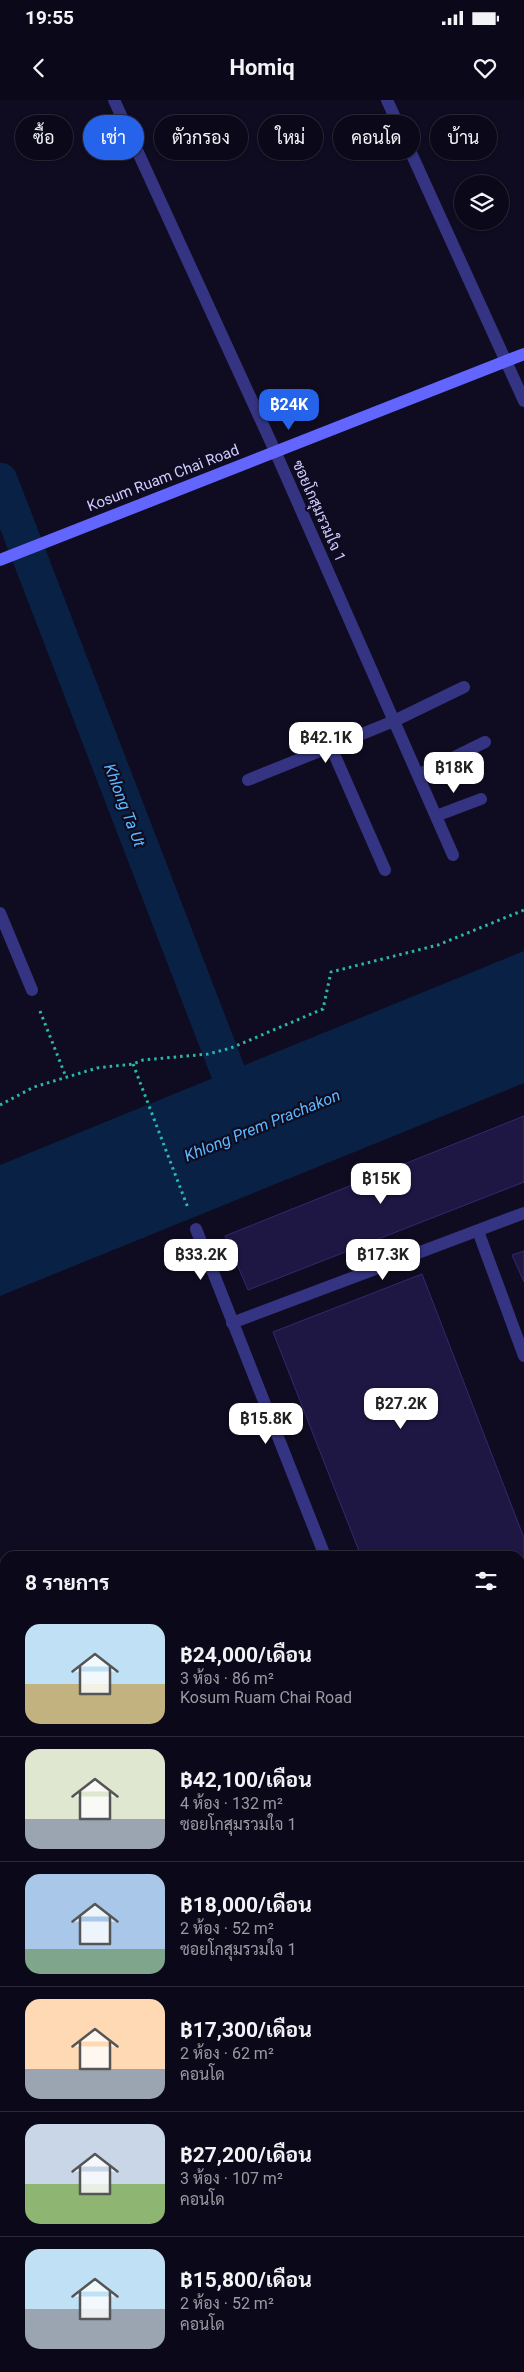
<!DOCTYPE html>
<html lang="th">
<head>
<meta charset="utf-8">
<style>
	body { margin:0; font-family:Roboto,Sarabun,sans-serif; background:#141222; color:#f1f3f6; height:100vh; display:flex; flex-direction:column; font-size:19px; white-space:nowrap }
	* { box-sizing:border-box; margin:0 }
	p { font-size:16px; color:#9a9aa2 }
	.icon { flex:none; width:28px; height:28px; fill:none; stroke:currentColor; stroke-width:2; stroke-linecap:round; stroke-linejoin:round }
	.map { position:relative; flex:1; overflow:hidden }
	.side { position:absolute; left:0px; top:1451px; width:525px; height:821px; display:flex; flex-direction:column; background:#0b0919; border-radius:15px 15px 0 0; box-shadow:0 1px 4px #0004,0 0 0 1px #2b2a38 }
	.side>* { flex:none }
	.guide { position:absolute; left:15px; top:15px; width:495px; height:45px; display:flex; gap:10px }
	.controls { position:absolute; left:454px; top:75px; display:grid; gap:10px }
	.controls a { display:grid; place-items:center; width:55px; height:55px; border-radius:50%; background:#0b0919; box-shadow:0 1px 4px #0004,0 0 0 1px #2b2a38; font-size:25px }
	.price { position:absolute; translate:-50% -42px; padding:0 11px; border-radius:10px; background:#fff; color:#222; font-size:16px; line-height:32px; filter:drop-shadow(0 1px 2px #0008) }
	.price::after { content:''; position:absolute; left:50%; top:30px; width:15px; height:11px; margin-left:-8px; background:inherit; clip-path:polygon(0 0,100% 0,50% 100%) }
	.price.current { background:#2563eb; color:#fff }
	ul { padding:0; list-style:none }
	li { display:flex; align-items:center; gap:15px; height:125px; padding:0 25px }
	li+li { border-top:1px solid #2b2a38 }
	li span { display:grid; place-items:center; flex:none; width:140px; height:100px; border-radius:15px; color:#555 }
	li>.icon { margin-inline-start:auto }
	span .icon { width:60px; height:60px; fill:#fffc; stroke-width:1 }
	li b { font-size:21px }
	h2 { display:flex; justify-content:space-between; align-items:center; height:60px; padding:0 25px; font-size:21px }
	.pill { padding:0 18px; border-radius:22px; background:#0b0919; box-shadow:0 1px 4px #0004,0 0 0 1px #2b2a38; font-size:18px; line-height:45px }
	.pill.current { background:#2563eb; color:#fff }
	.status { display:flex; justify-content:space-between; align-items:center; height:35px; padding:0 25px; background:#0b0919; direction:ltr }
	.status svg { height:14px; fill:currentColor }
	header { display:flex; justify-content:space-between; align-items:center; height:65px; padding:0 25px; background:#0b0919; font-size:22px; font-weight:700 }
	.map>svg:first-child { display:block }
	.water { fill:#092144 }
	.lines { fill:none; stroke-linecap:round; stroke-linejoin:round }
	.stream { stroke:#092144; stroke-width:10 }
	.canal { stroke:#092144; stroke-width:35 }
	.building { fill:#1e1743; stroke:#342871 }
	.path { stroke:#27b8aa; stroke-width:3; stroke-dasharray:2.5 4; stroke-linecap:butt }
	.lane { stroke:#353483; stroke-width:12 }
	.street { stroke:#353483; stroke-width:12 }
	.secondary { stroke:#6365ff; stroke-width:12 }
	.highway { stroke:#ff47a6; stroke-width:15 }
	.rail-casing { stroke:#00e8f7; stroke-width:5.5 }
	.rail { stroke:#0f0c21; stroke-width:4; stroke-dasharray:11; stroke-linecap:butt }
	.labels { text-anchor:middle; stroke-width:4.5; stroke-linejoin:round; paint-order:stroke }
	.street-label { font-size:15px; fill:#d0ccff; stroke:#0f0c21 }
	.water-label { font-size:16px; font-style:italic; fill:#5ab9ff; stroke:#0f0c21 }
</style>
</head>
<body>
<div class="status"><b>19:55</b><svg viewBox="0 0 49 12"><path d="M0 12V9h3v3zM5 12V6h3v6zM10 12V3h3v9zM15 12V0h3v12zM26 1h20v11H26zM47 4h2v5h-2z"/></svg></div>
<header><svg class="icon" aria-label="back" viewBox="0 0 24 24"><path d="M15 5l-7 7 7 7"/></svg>Homiq<svg class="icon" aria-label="heart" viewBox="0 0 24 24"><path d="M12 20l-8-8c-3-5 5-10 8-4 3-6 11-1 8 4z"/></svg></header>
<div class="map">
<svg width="524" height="2272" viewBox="0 0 524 2272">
	<rect width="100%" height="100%" fill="#0f0c21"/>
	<!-- water -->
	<path class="water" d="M524,851v132l-524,213v-131z"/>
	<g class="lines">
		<!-- stream -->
		<path class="stream" d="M520,2015l4,-1
			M0,2223l5,-2"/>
		<!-- canal -->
		<path class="canal" d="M0,380l245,636"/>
	</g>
	<!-- building -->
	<path class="building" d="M524,1016v66l-276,108 -23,-54z
		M524,1151v31l-12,-27z
		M422,1174l102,264v117l-4,2v-101h-159l-88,-224z
		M524,1706v166l-4,2v-167z"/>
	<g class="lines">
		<!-- path -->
		<path class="path" d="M40,911l26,66
			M133,964l55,144
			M0,1005l34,-18 63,-19 36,-4 10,-4 65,-6 23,-6 92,-39 8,-37 107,-27 86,-35
			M0,2179l5,-2"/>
		<!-- lane -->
		<path class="lane" d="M394,621l70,-34
			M331,647l54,123
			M418,675l67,-33"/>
		<!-- street -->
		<path class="street" d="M114,0l161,351 178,404
			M387,0l137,301
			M248,680l146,-59
			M436,716l45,-17
			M0,813l32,77
			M196,1129l129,327
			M478,1131l46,125
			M232,1223l292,-110
			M524,1679l-3,3 3,6"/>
		<!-- secondary -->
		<path class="secondary" d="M0,460l524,-206
			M520,1837l4,-1
			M0,2045l5,-2
			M520,2084l4,-2"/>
		<!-- highway -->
		<path class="highway" d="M520,2116h4
			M520,2176l4,-2
			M520,2221l4,-2
			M50,2272l12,-4
			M276,2272l12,-4
			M404,2272l11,-4"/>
		<!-- rail casing -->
		<g class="rail-casing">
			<path id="rail" d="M520,1763l4,-1
				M520,1785l4,-2
				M520,1806l4,-1
				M520,1829l4,-1
				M520,1898l4,-1
				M520,1920l4,-2
				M0,1957l5,-2
				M0,1979l5,-2
				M0,2000l5,-2
				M0,2023l5,-2
				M0,2100l5,-1
				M0,2121l5,-2"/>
		</g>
		<!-- rail -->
		<use href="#rail" class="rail"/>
	</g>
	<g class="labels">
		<!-- street labels -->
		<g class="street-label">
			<text transform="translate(163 378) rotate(-21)" y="5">Kosum Ruam Chai Road</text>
			<text transform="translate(319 411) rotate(66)" y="5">ซอยโกสุมรวมใจ 1</text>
		</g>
		<!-- water labels -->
		<g class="water-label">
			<text transform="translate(125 705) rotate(69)" y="6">Khlong Ta Ut</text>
			<text transform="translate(262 1025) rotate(-22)" y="6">Khlong Prem Prachakon</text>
		</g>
	</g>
</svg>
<div class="controls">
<a><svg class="icon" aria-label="layers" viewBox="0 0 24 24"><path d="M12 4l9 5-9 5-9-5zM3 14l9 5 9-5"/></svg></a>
</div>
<b class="price current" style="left:289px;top:331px">฿24K</b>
<b class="price" style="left:326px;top:664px">฿42.1K</b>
<b class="price" style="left:454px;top:694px">฿18K</b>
<b class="price" style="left:381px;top:1105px">฿15K</b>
<b class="price" style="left:201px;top:1181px">฿33.2K</b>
<b class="price" style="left:383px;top:1181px">฿17.3K</b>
<b class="price" style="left:401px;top:1330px">฿27.2K</b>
<b class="price" style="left:266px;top:1345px">฿15.8K</b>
<div class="guide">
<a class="pill">ซื้อ</a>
<a class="pill current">เช่า</a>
<a class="pill">ตัวกรอง</a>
<a class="pill">ใหม่</a>
<a class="pill">คอนโด</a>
<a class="pill">บ้าน</a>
</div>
<section class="side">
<h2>8 รายการ<svg class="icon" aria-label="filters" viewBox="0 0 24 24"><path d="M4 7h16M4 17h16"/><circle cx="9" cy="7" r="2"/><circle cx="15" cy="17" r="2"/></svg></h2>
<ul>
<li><span style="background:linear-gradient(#bfe0f5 60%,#c2b280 0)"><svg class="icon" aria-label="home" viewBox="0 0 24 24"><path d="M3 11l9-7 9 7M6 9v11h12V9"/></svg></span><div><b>฿24,000/เดือน</b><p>3 ห้อง · 86 m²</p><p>Kosum Ruam Chai Road</p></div></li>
<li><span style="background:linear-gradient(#dfe7d0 70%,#9aa5b1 0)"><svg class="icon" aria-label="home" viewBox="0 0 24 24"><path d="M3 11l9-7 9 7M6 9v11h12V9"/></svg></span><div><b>฿42,100/เดือน</b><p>4 ห้อง · 132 m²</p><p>ซอยโกสุมรวมใจ 1</p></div></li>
<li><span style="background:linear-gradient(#a9c7e8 75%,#7fa58c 0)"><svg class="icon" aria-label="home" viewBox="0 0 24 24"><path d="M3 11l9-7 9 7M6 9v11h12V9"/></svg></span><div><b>฿18,000/เดือน</b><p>2 ห้อง · 52 m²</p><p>ซอยโกสุมรวมใจ 1</p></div></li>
<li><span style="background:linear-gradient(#ffd9b3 70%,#9aa5b1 0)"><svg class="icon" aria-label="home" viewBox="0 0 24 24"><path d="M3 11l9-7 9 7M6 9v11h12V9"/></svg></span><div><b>฿17,300/เดือน</b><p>2 ห้อง · 62 m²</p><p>คอนโด</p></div></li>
<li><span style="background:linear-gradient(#c9d6e8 60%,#8fb573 0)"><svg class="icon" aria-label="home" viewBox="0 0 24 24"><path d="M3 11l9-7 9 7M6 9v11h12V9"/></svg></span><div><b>฿27,200/เดือน</b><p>3 ห้อง · 107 m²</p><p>คอนโด</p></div></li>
<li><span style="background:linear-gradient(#bfe0f5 60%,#9aa5b1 0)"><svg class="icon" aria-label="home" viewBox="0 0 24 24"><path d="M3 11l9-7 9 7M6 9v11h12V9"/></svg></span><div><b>฿15,800/เดือน</b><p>2 ห้อง · 52 m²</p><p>คอนโด</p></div></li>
</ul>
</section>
</div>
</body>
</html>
